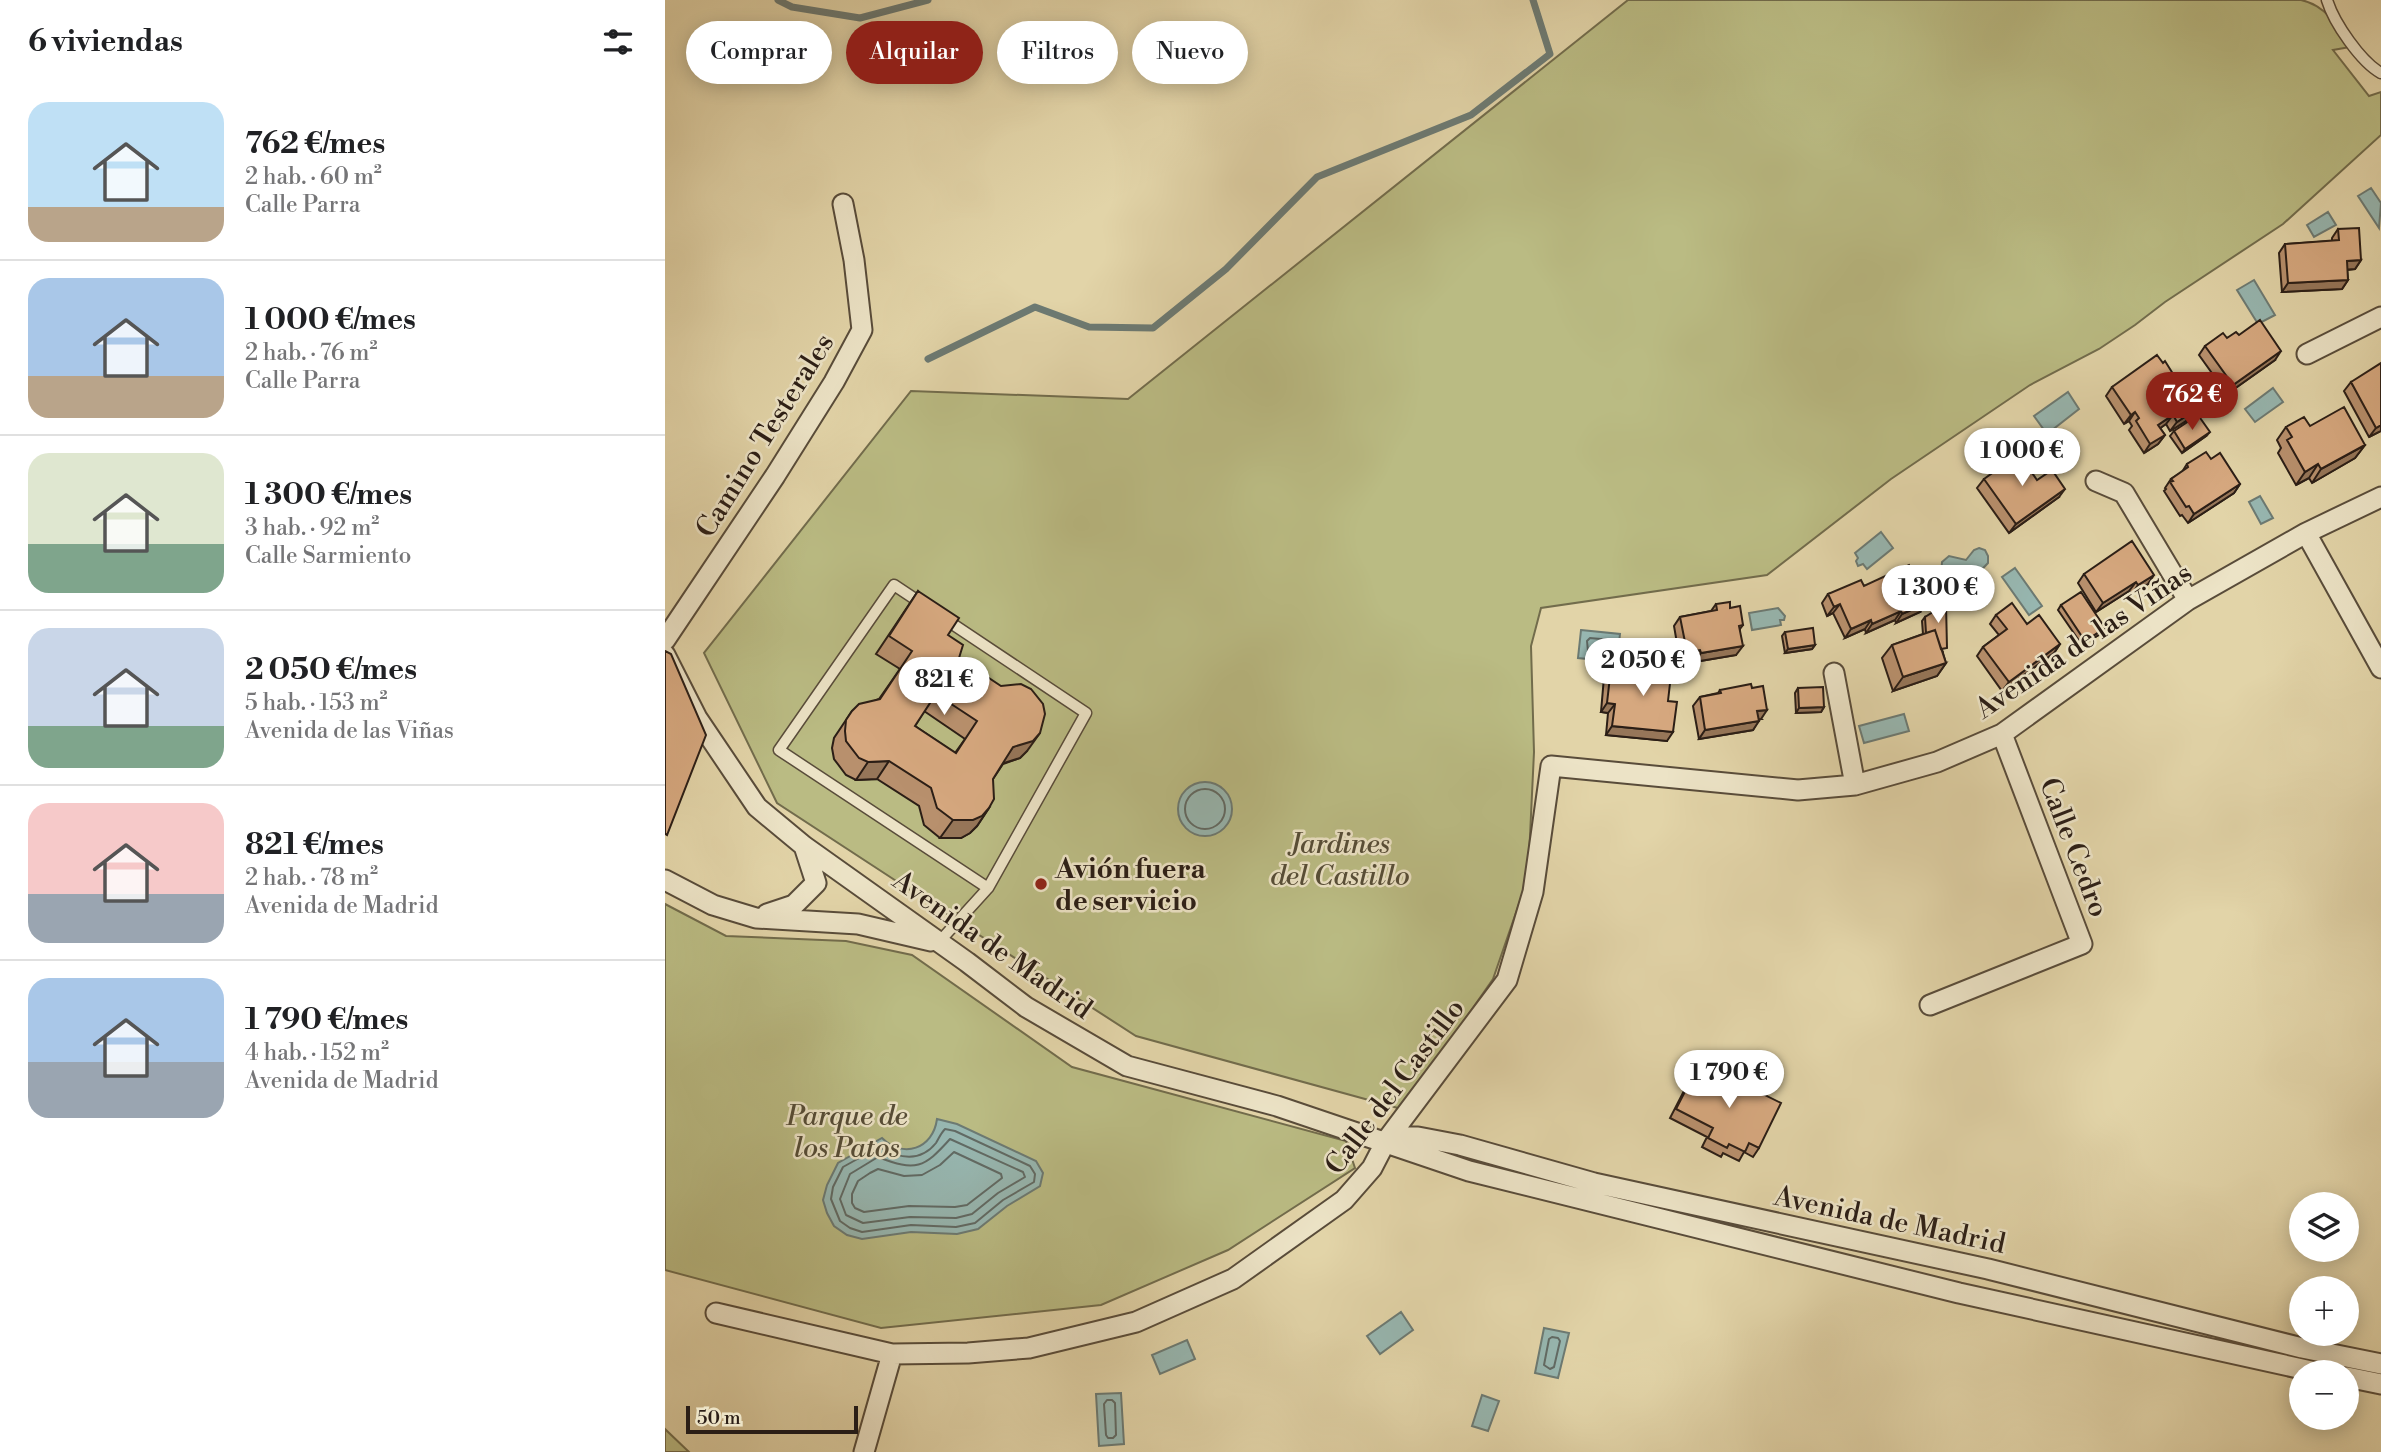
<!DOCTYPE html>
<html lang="es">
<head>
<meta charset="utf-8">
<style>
	body { margin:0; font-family:"Libre Bodoni",serif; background:#f2f2f2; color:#202124; height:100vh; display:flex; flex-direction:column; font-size:26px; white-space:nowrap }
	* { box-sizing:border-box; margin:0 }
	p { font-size:23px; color:#757577 }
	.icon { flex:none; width:38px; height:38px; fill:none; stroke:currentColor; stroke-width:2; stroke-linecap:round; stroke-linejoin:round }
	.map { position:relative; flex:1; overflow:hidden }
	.drawer { display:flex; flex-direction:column; background:#fff; width:665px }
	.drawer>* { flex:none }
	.banner { position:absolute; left:21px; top:21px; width:665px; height:63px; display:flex; gap:14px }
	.tools { position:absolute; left:1624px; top:1192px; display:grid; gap:14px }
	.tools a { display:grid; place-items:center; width:70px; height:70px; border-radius:50%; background:#fff; box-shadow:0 4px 18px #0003; font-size:35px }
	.scale { position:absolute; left:21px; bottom:18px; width:172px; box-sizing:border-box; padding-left:7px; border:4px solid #2b1e16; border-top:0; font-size:19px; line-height:24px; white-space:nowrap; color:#2b1e16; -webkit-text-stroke:5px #ece3c6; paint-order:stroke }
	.price { position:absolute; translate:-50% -60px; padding:0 16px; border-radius:24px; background:#fff; color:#222; font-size:23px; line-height:46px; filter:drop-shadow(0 2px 4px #0008) }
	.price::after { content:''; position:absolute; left:50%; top:42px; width:21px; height:16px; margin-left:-10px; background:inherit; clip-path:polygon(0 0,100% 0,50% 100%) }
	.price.active { background:#8f2418; color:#fff }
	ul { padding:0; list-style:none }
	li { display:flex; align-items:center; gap:21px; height:175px; padding:0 28px }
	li+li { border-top:2px solid #e0e0e0 }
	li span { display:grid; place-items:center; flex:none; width:196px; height:140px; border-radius:21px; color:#555 }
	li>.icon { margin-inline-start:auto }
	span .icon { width:84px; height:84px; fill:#fffc; stroke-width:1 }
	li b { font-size:30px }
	h2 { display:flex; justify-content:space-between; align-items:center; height:84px; padding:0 28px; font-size:30px }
	.chip { padding:0 24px; border-radius:32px; background:#fff; box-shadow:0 4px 18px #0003; font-size:24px; line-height:63px }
	.chip.active { background:#8f2418; color:#fff }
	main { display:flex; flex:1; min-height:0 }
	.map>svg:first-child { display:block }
	.green { fill:#babb83; stroke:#726c4c; stroke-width:2 }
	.water { fill:#97b7b1; stroke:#6c7a73; stroke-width:2 }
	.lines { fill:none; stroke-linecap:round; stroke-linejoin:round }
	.shore { stroke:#616a64; stroke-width:2 }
	.stream { stroke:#6c7a73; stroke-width:7 }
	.lane-casing { stroke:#594c3a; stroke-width:13 }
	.street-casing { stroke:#594c3a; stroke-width:23 }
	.lane { stroke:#ece3c6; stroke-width:10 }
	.street { stroke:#ece3c6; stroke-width:19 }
	.wall { fill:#b8906d; stroke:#2b1e16; stroke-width:2; fill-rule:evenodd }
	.shaded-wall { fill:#967659; stroke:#2b1e16; stroke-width:2 }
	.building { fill:#d6a87f; stroke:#2b1e16; stroke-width:2; fill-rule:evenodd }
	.poi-dot { fill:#8f2418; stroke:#ece3c6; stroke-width:2.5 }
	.labels { text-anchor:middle; stroke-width:5; stroke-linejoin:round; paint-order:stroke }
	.street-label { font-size:28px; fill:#2b1e16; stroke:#ece3c6 }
	.park-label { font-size:28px; font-style:italic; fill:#564d37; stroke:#ece3c6 }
	.poi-label { font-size:28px; font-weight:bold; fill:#2b1e16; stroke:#ece3c6; text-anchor:start }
</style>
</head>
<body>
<main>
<section class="drawer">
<h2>6 viviendas<svg class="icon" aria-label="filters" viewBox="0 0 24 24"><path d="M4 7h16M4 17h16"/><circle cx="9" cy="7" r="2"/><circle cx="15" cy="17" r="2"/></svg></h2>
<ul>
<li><span style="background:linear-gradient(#bfe0f5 75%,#b9a48a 0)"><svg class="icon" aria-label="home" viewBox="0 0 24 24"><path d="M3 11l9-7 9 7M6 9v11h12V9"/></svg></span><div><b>762 €/mes</b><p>2 hab. · 60 m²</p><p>Calle Parra</p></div></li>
<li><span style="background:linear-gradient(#a9c7e8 70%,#b9a48a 0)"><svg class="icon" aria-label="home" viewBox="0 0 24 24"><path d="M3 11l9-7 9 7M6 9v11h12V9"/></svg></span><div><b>1 000 €/mes</b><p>2 hab. · 76 m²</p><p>Calle Parra</p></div></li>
<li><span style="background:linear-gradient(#dfe7d0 65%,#7fa58c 0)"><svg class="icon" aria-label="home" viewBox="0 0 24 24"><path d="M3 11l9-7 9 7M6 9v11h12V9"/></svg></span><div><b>1 300 €/mes</b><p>3 hab. · 92 m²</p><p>Calle Sarmiento</p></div></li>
<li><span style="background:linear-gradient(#c9d6e8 70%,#7fa58c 0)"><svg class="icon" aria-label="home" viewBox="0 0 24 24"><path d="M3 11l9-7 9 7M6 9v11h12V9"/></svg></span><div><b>2 050 €/mes</b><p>5 hab. · 153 m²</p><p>Avenida de las Viñas</p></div></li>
<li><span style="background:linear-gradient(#f6c9c9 65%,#9aa5b1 0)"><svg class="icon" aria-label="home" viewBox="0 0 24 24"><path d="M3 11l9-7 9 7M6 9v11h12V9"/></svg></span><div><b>821 €/mes</b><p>2 hab. · 78 m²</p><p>Avenida de Madrid</p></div></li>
<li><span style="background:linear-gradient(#a9c7e8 60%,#9aa5b1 0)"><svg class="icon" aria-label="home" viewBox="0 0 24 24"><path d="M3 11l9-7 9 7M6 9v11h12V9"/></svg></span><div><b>1 790 €/mes</b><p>4 hab. · 152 m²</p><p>Avenida de Madrid</p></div></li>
</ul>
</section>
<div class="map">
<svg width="1716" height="1452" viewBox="0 0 1716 1452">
	<rect width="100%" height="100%" fill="#e2d4a8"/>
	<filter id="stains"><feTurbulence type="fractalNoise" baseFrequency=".00286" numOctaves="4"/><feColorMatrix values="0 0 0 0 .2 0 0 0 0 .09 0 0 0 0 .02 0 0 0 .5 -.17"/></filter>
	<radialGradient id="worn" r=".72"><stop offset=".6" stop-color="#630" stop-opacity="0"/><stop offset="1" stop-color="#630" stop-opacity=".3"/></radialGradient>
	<!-- green -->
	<path class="green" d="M963,0h673c24,5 38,26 49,47l-17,3 36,46 12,-4v43l-98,89 -118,78 -30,23 -36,24 -69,36 -139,94 -124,96 -226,33 -10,38 3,106 -6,126 -35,101 -68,98 -9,36 -280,-77 -177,-114 -182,-119 -73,-150 207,-262 217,8z
		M0,904l61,32 120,5 66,14 160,112 274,74 9,27 -127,82 -127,55 -220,23 -216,-58z
		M0,1429l24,23h-24z"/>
	<!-- water -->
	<path class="water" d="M1706,188l10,15 -2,25 -21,-32z
		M1663,212l8,13 -22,12 -7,-12z
		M1589,280l21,35 -17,9 -21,-34z
		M1608,388l10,14 -28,20 -10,-13z
		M1403,392l11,17 -32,25 -13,-18z
		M1595,496l13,22 -12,6 -12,-22z
		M1216,532l12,16 -26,21 -4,-5 -5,2 -2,-5 2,-3 -3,-5z
		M1314,548l6,2 3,6v7c-13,16 -50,37 -46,-1l7,-6 17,4 8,-10z
		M1350,568l27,38 -13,9 -27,-38z
		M1113,608l7,8 -1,4h-4l1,5 -29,5 -3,-17z
		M916,630l39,4 -1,9 4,2v3l-5,4 -1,10 -39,-4z
		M1239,714l5,17 -45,12 -5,-17z
		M513 809a27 27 0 1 1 54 0a27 27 0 1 1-54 0Z
		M272,1119l20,5 79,37 7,12 -3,13 -33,20 -29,23 -21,5 -46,-2 -49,7 -15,-4 -13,-9 -7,-13 -4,-13 4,-15 11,-22 44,-25c21,21 51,11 55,-19z
		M736,1312l12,18 -33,24 -13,-18z
		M879,1328l25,5 -11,45 -23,-5z
		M522,1340l8,19 -35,15 -8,-19z
		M456,1393l3,51 -25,2 -3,-52z
		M817,1395l17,6 -11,30 -16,-5z"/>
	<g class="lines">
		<!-- shore -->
		<path class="shore" d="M925,638l21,2 2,6 -2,6 -23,-1 -1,-10z
			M520 809a20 20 0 1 1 40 0a20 20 0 1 1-40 0Z
			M280,1129l10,2 75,35 5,8 -1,8 -31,18 -28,23 -19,4 -45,-2 -49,7 -12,-4 -10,-7 -9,-22 2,-12 10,-20 36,-20c19,11 41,16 57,-4 3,-5 5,-10 9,-14z
			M285,1139l73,33 2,5 -27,16 -26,21 -16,4 -46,-1 -47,6 -17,-8 -6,-16 10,-25 28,-17c38,15 46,11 72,-18z
			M289,1152l47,22 1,4 -35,27 -12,2 -46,-1 -45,6 -9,-4 -3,-5v-9l6,-13 12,-8 8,-4 26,7 18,-1 18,-10z
			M887,1337l6,1 2,3 -6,26 -4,2 -6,-4 5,-26z
			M442,1400h5l3,3 1,32 -3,3h-5l-2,-3 -2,-31z"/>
		<!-- stream -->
		<path class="stream" d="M113,0l14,7 68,11 68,-18
			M263,359l107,-52 54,20 64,1 73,-59 91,-92 154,-62 79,-61 -17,-54"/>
		<!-- lane casing -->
		<g class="lane-casing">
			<path id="lane" d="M1662,0c7,23 34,62 54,73
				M259,605l-30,-20 -115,165 209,138
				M274,942l49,-54 98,-175 -141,-94"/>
		</g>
		<!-- street casing -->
		<g class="street-casing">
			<path id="street" d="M1642,354l74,-37
				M1431,481l28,12 64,107
				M1641,533l75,135
				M0,640l110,-164 59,-94 28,-52 -8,-70 -11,-56
				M0,655l32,63 60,89 47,39 163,116 59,45 101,59 150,40 192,65 490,122 357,79
				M1169,673l21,112
				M0,880l48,25 43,13 102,6 73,17
				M102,914l27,-9 22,-22 -12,-37
				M1265,1005l152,-61 -80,-210
				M721,1141l16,-4h16l42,8 134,38 394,86 314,79 79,16
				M51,1313l176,41 76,-1 61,-5 107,-26 97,-43 111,-79 28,-32 14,-27 121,-161 26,-88 18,-126 247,24 57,-5 82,-23 65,-28 186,-134 118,-67 75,-36
				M1682,1377l34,7
				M199,1452l28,-98"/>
		</g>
		<!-- lane -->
		<use href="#lane" class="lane"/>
		<!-- street -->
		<use href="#street" class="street"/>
	</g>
	<!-- wall -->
	<path class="wall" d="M1673,229l23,31 -6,9 -8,1 1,10 -6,9 -60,3 -3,-39 6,-9 47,-3v-3z
		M1574,335l36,25 -48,34 -28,-39 6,-9 22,-8z
		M1498,363l17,22 -3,3 9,33 -16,10 -4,-7 -6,4 5,7 -7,9 -14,9 -15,-23 3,-4 -3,-5 -5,3 -18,-28 6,-9z
		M1686,382l30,49 -12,6 -25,-46z
		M1645,426l55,19 -10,13 -43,25 -3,-5 -13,7 -18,-32 3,-5 -4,-8 9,-13z
		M1509,431l32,5 -24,17 -12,-17z
		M1546,459l29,25 -6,9 -46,30 -6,-8 -2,1 -16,-25 2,-2 -1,-1 6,-9 11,-7 5,-8z
		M1319,479l53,1 22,17 -50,36 -32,-45z
		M1419,574l64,10 -16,10 -3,-3 -33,21 -18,-29z
		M1199,586l56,26 -24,11 -1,-3 -29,13 -1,-4 -20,9 -12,-25 -6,3 -5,-13 6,-9z
		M253,591l30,44 11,23 68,93 -7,7 -17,6 -10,15 -4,29 -12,18 -7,7 -9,5h-21l-16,-13 -5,-19 -42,-27 -21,1 -10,-5 -12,-16 -2,-11 2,-10 18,-27 27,-12 21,-30 -24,-15zM259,711l41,28 -10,14 -40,-27z
		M1051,604l14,4 13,17 -3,4 -4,26 -42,7v-3l-14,2 -6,-35 6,-9 31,-6z
		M1396,605l44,23 -3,5 -20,12 -24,-35z
		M1331,615l31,9 33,20 -6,9 -52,38 -25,-35 6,-9 16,-12 -9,-11z
		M1260,617l18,35v1l3,10 -9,13 -44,15 -11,-33 10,-13 31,-11 -1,-13z
		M1120,632l30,13 -3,4 -27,4 -3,-17z
		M975,663l28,38 -1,40 -61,-6 2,-22 -7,-1 3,-35 7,-9 24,3z
		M1133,688l26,19 -3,5 -25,1 -1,-20z
		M1055,690l41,29h-2l-6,11 -54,9 -6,-33 7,-9 18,-4z
		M1043,1067l51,81 -6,9 -9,-5 -5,9 -16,-8 -2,4 -19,-10 5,-10 -37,-19 17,-33 6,-9 7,3z"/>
	<!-- shaded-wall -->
	<path class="shaded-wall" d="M1696,260l-6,9 -14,1 6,-9z
		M1683,280l-6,9 -60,3 6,-9z
		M1616,351l-6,9 -48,34 6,-9z
		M1470,412l-6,9 -5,3 7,-9z
		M1527,412l-6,9 -16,10 7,-9z
		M1508,415l-7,9 -14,10 6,-9z
		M1716,425v6l-12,6 7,-9z
		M1545,432l-4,4 -24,17 3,-4z
		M1500,435l-7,9 -14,9 6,-9z
		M1700,445l-10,13 -43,25 9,-14z
		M1653,464l-9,14 -13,7 9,-13z
		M1575,484l-6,9 -46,30 6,-9z
		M1400,489l-6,8 -50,36 7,-9z
		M1489,575l-6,9 -16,10 6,-9z
		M1471,582l-7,9 -33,21 7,-9z
		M1262,603l-7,9 -24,11 6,-9z
		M1175,604l-7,9 -6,3 7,-9z
		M1236,611l-6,9 -29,13 6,-9z
		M1206,620l-6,9 -20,9 6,-9z
		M1440,628l-3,5 -20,12 3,-4z
		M1395,644l-6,9 -52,38 7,-9z
		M1150,645l-3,4 -27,4 3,-4z
		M1078,646l-7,9 -42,7 7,-9z
		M1035,650l-6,9 -14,2 7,-9z
		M1281,663l-9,13 -44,15 10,-14z
		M942,703l8,1 -7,9 -7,-1z
		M1159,707l-3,5 -25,1 3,-5z
		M1102,710l-6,9 -10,1 6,-9z
		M1094,721l-6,9 -54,9 6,-9z
		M947,726l61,6 -6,9 -61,-6z
		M375,733l-13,18 -7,7 -19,6 12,-17z
		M224,761l-12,18 -21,1 12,-18z
		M324,808l-12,18 -7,7 -9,5h-21l13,-18z"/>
	<!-- building -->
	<path class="building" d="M1694,228l2,32 -14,1 1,19 -60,3 -3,-39 54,-4 -1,-11z
		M1595,320l21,31 -48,34 -28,-39 18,-13 4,5 9,-6 3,3z
		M1492,355l6,8 2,-2 15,24 -4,2 16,25 -15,10 -4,-7 -15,10 7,10 -15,9 -14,-23 3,-3 -4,-6 -4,3 -19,-28z
		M1716,363v62l-5,3 -25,-46z
		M1679,407l21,38 -44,24 -3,-5 -13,8 -18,-32 5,-3 -6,-10 18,-10 6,9z
		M1533,415l12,17 -25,17 -11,-18z
		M1541,452l5,7 9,-6 20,31 -46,30 -5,-8 -3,1 -16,-25 3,-1 -2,-2 17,-12 -1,-3z
		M1354,454l18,26 15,-10 13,19 -49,35 -32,-45z
		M1467,541l22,34 -16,10 -2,-3 -33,21 -19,-29z
		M1244,565l18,38 -25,11 -1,-3 -29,13 -1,-4 -20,9 -11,-25 -6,3 -6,-13 33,-14 3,6z
		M253,591l41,27 -11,17 15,10 -4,13 42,28 20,-2 10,5 12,15 2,10 -5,19 -7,8 -20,6 -20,32 1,20 -5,9 -7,8 -9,4h-20l-16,-12 -6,-20 -42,-27 -21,1 -9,-4 -13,-17 -1,-10 1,-11 6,-9 7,-7 21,-5 32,-48 -23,-15zM271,694l41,27 -21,32 -41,-27z
		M1416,592l24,36 -20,13 -24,-36z
		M1065,602v6l10,-2 3,19 -4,1 4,20 -42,7 -1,-3 -13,2 -7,-35 37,-7 -1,-6z
		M1347,603l15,21 12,-9 21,29 -51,38 -26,-35 24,-18 -11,-14z
		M1281,604l1,44 -6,1 -6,-19 -9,3 -1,-16z
		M1148,628l2,17 -27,4 -3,-17z
		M1270,630l11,33 -43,14 -11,-32z
		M0,651l6,3 35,81 -39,100 -2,-1z
		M975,663l32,3 -4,35 9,1 -4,30 -61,-6 3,-22 -8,-1 4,-35 28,3z
		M1086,684l1,4 11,-2 4,24 -10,1 2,10 -54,9 -5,-33 21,-4 -1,-3z
		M1158,687l1,20 -25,1 -1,-20z
		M1043,1067l73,36 -22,45 -10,-5 -4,9 -16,-8 -2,4 -19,-10 5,-10 -37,-19 17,-33 8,4z"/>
	<!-- markers -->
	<circle class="poi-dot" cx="376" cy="884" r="7"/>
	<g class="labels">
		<!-- street labels -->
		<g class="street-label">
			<text transform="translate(99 435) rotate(-58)" y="10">Camino Testerales</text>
			<text transform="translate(1418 640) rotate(-34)" y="10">Avenida de las Viñas</text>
			<text transform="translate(1410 847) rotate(69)" y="10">Calle Cedro</text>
			<text transform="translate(328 944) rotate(35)" y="10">Avenida de Madrid</text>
			<text transform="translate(729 1086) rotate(-53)" y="10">Calle del Castillo</text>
			<text transform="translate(1225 1219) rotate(12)" y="10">Avenida de Madrid</text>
		</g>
		<!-- park labels -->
		<g class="park-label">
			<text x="675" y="853">Jardines<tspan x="675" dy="32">del Castillo</tspan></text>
			<text x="182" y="1125">Parque de<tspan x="182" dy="32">los Patos</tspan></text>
		</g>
		<!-- poi labels -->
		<g class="poi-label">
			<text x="390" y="878">Avión fuera<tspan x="390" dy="32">de servicio</tspan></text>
		</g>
	</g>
	<rect width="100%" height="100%" filter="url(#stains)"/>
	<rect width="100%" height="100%" fill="url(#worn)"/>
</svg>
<div class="tools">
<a><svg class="icon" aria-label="layers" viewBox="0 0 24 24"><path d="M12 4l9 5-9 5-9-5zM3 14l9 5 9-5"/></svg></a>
<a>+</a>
<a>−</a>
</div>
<div class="scale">50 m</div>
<b class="price active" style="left:1527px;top:432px">762 €</b>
<b class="price" style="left:1357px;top:488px">1 000 €</b>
<b class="price" style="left:1273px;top:625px">1 300 €</b>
<b class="price" style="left:978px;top:698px">2 050 €</b>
<b class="price" style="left:279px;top:717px">821 €</b>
<b class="price" style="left:1064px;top:1110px">1 790 €</b>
<div class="banner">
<a class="chip">Comprar</a>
<a class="chip active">Alquilar</a>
<a class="chip">Filtros</a>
<a class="chip">Nuevo</a>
</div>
</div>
</main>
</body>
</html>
